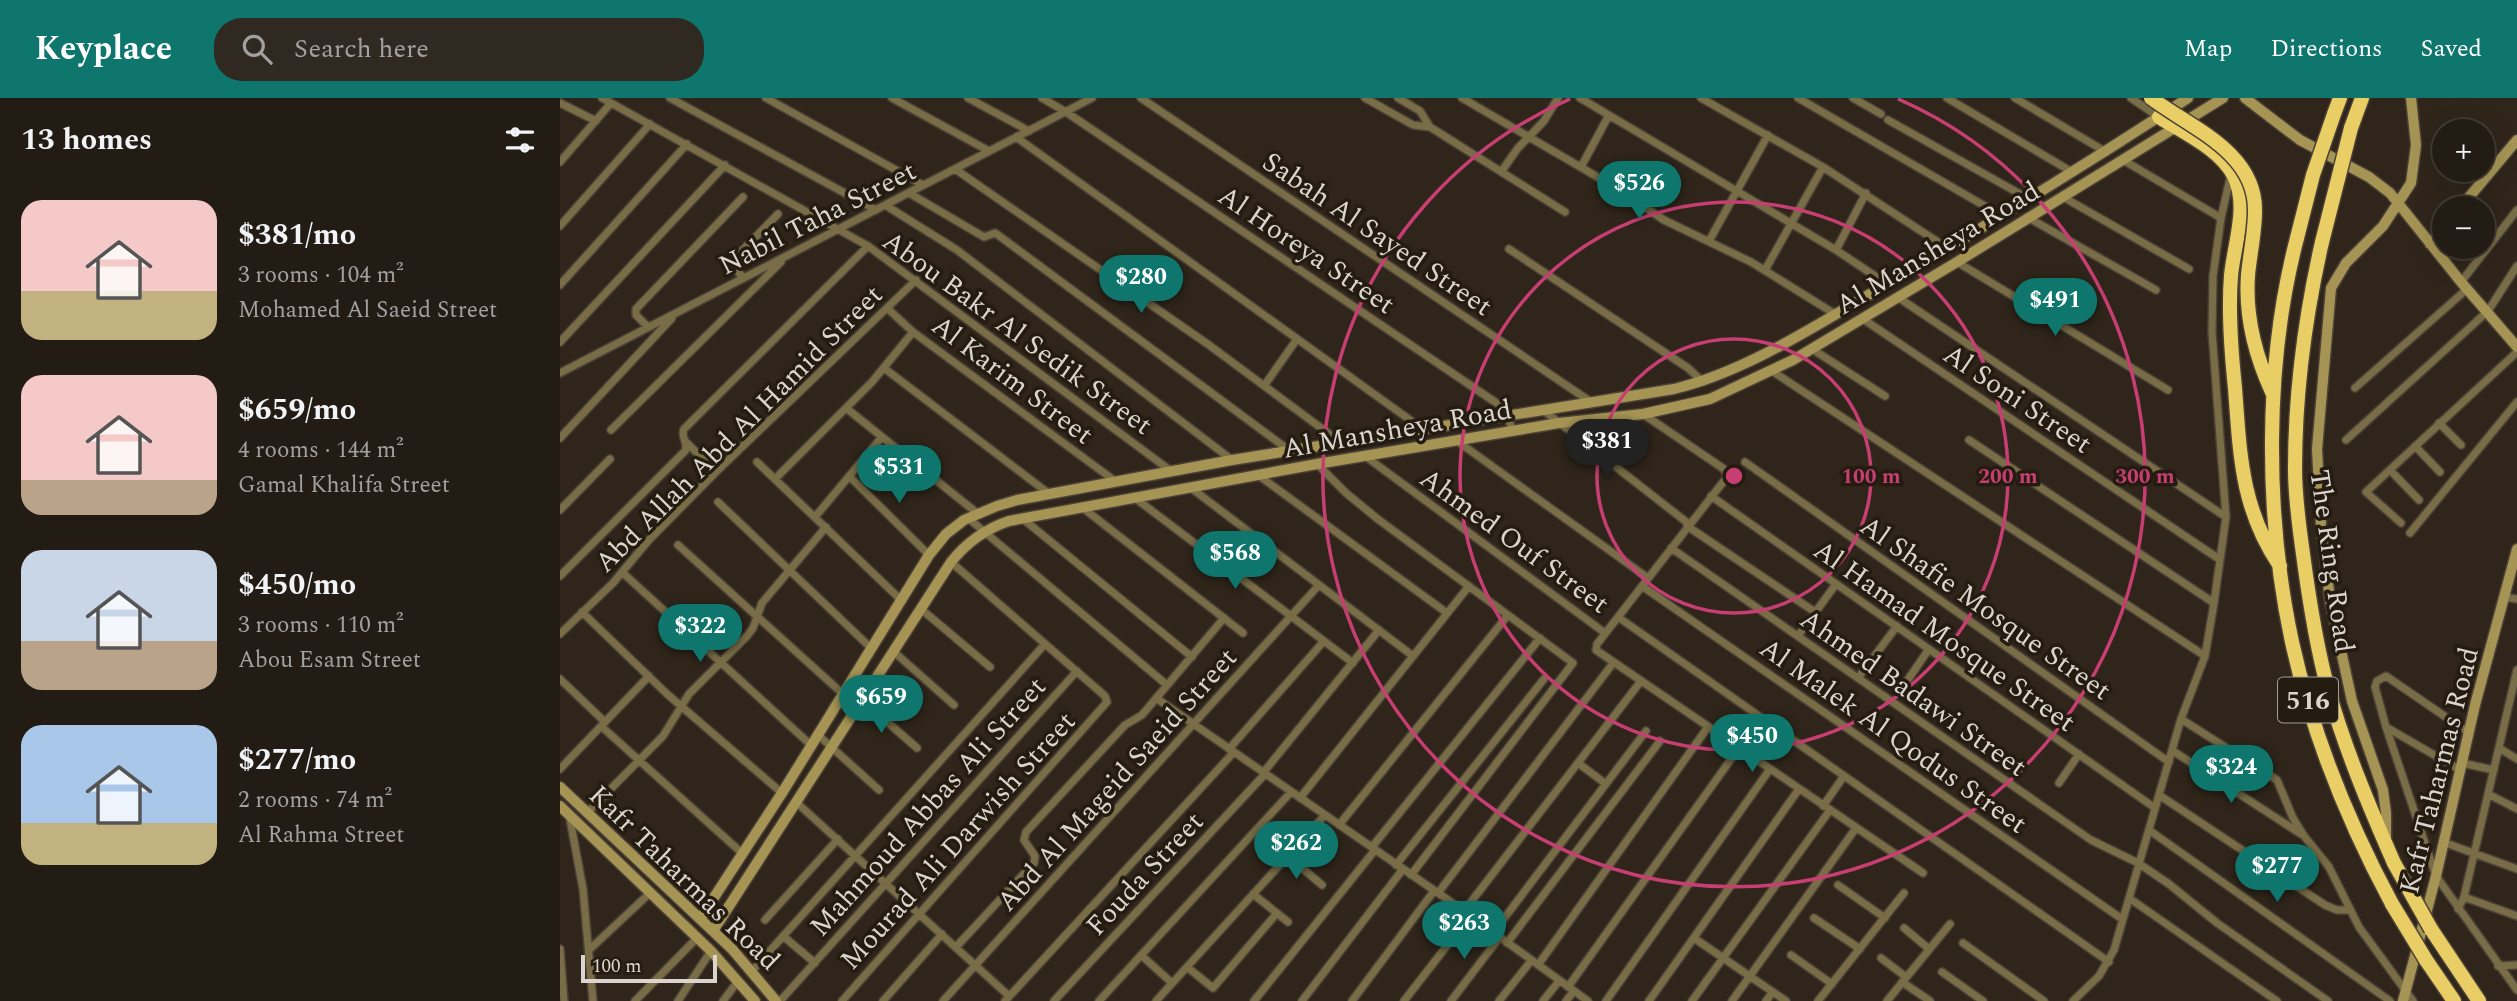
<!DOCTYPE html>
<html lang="en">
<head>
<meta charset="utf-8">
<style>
	body { margin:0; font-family:Spectral,serif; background:#2f2922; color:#f1f3f6; height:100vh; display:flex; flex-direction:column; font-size:26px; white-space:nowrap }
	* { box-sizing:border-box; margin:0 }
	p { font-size:23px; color:#a3a1a0 }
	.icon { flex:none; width:38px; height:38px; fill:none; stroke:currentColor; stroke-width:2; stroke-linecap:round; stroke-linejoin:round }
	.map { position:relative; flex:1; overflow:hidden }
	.drawer { display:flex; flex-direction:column; background:#231c14; width:560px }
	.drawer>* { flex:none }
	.controls { position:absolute; left:1872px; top:21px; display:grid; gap:14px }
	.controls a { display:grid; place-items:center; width:63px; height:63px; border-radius:50%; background:#231c14; box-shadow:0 7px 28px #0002,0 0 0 2px #403a34; font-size:35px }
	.scale { position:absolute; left:21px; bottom:18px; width:136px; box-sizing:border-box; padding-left:7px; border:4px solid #dbd5cd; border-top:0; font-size:19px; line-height:24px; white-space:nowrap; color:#dbd5cd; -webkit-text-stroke:5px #251c11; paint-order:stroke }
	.price { position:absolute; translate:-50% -60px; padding:0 16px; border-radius:24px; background:#0f766e; color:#fff; font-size:23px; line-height:46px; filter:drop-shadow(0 2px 4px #0008) }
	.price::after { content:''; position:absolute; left:50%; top:42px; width:21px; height:16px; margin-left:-10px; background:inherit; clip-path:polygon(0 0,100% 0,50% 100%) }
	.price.on { background:#222; color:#fff }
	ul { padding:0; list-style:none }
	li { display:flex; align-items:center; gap:21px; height:175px; padding:0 21px }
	li span { display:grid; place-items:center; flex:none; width:196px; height:140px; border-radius:21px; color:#555 }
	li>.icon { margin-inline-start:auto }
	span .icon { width:84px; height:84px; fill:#fffc; stroke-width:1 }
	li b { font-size:30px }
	h2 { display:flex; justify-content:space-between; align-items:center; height:84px; padding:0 21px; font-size:30px }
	header { display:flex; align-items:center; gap:42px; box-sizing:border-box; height:98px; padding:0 35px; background:#0f766e; color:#fff }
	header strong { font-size:33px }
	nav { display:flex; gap:38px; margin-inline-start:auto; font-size:24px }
	.search { width:490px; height:63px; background:#2f2922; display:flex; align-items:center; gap:18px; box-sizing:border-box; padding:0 24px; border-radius:28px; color:#a3a1a0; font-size:26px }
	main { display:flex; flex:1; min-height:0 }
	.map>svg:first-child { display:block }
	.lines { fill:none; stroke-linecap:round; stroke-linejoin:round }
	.street-casing { stroke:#4b4137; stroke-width:10 }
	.secondary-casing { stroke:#4b4137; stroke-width:13 }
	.highway-casing { stroke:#4b4137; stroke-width:17 }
	.street { stroke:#786d46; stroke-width:7 }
	.secondary { stroke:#a59454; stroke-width:10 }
	.highway { stroke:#e9ce66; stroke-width:14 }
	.highway-bridge-casing { stroke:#4b4137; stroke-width:17; stroke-linecap:butt }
	.highway-bridge { stroke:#e9ce66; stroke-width:14 }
	.ring { fill:none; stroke:#c73e72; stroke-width:3.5 }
	.labels { text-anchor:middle; stroke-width:7; stroke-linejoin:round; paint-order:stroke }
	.shield { fill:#251c11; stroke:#a49e95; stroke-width:2 }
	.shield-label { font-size:26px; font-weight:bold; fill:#dbd5cd }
	.street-label { font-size:28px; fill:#dbd5cd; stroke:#251c11 }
	.centre { fill:#c73e72; stroke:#251c11; stroke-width:3.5 }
	.ring-label { font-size:21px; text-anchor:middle; font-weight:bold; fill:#c73e72; stroke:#251c11; stroke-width:7; stroke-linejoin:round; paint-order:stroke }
</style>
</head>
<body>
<header>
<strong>Keyplace</strong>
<div class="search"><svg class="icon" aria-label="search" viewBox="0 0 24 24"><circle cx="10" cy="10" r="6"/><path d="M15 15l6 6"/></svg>Search here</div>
<nav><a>Map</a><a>Directions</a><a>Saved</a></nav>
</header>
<main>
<section class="drawer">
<h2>13 homes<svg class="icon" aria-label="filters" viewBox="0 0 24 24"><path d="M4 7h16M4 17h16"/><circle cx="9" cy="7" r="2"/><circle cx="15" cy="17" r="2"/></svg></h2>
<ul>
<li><span style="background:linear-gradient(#f6c9c9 65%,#c2b280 0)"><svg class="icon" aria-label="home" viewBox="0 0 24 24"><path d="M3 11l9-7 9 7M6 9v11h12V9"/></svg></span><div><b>$381/mo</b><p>3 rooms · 104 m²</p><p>Mohamed Al Saeid Street</p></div></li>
<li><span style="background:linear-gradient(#f6c9c9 75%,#b9a48a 0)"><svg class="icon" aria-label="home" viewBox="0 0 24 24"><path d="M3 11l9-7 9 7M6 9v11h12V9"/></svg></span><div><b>$659/mo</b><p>4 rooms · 144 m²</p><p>Gamal Khalifa Street</p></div></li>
<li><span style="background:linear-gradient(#c9d6e8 65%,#b9a48a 0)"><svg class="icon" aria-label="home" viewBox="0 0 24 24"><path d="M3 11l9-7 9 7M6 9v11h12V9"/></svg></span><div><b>$450/mo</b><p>3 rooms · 110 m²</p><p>Abou Esam Street</p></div></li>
<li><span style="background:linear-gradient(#a9c7e8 70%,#c2b280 0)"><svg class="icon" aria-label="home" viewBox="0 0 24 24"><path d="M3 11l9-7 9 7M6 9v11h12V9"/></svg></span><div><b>$277/mo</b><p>2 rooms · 74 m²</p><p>Al Rahma Street</p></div></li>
</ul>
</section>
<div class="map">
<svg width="1957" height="903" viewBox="0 0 1957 903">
	<rect width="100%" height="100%" fill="#2f251a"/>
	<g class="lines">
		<!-- street casing -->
		<g class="street-casing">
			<path id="street" d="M42,0l266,148 303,225
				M110,0l206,112
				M206,0l157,87
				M332,0l97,53
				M408,0l61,33
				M482,0l24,14 432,292 7,7 8,20
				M581,0l450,304
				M805,0l48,27 17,2
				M838,0l22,13 10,16 135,85
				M902,0l151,88 51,34 87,42 84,52
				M1020,0l256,152 51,34
				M1141,0l122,69 124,81
				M1238,0l204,118
				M1293,0l28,16
				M1387,0l125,74
				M1455,0l91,54
				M1571,0l28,19
				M0,5l36,18
				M1328,22l141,79
				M456,39l408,293
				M1563,62l98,58
				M0,64l51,-59
				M1021,69l28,-52
				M395,71l254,176 131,97
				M941,74l17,-24 26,-27 14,-23
				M349,95l75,44 11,-4 3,2 292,216
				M1503,99l126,72
				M325,107l72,45 275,210
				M1467,119l129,73
				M0,128l90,-102
				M1149,143l59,-106
				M949,151l179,119 15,14
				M1276,152l30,-57
				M1397,164l211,128
				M1205,172l58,-103
				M184,180l-12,-12 -1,-4 47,-48
				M1901,184l56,-72
				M0,187l127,-141
				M1339,200l327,219
				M327,210l26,24 202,149
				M1303,221l356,240
				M88,229l-12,-12v-6l107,-112
				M0,244l165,-177
				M1252,251l73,47
				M324,270l164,125
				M1212,273l433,285
				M0,275l532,-275
				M704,288l33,-47
				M1795,290l112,-99
				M286,310l131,105
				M983,312l146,114
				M1083,316l81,55 3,8 -130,167 -1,6 327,223
				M1879,325l22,22
				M51,332l170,-168
				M0,340l112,-120
				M1409,342l245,163
				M1786,342l142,-129 29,-45
				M897,343l191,137
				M127,345l29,29
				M1855,348l25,26
				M805,358l240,177
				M197,364l143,137
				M1185,364l424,300
				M757,366l29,29 33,27 194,143 -162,212
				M1830,372l29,30
				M698,377l189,138
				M289,378l80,79
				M215,381l97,-97 41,-50
				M631,390l222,168
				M1151,398l444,312
				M575,400l218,165
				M158,404l153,146
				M523,410l160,125
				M0,412l50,-51
				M255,419l67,-80
				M408,420l199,167
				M463,421l169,138
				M1841,425l-35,-31 151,-140
				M1127,428l128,86
				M1850,435l107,-131
				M118,447l165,149
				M1111,450l420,292 47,23 31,21 48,39 111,78
				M63,475l189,173
				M0,478l125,-125c4,-9 -5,-14 -1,-22l184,-183
				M1082,488l480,333
				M1944,499l13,2
				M361,511l69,58
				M22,514l85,82 115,99
				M1058,519l491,345
				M0,536l53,-51 35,-42 68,-69 200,-192
				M1238,538l38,-52
				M333,553l61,54
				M1298,580l39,-52
				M0,581l45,43
				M1347,583l22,-32
				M596,600l308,213 124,90
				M302,602l55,48
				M1621,621l96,61 16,38 11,18 25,31 30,60 54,74
				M41,628l142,128
				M1826,629l74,43
				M1909,635l-83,-57 -9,5 -2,6 11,40 50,149 81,114
				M258,637l61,55
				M1939,650l18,11
				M669,651l95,-108
				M1613,653l128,83
				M1018,665l28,21
				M1902,665l32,7
				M0,671l89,-93
				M703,675l116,-143
				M1499,685l20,-29
				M1928,696l29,15
				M1599,697l166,110 12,5h12
				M740,700l169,-212
				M236,704l213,194
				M1263,708l21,-30
				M27,715l76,-77 26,-42 58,-58 6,-8 9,-25 64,-76
				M9,716l14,75 10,112
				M779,727l169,-210
				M1589,732l241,171
				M1883,744l74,27
				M812,749l168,-209
				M728,758l34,29
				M836,767l148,-186
				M1278,787l47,33
				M878,795l176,-231
				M693,796l35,28
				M1904,799l53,19
				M1569,800l148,103
				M1898,811l6,-12 53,-227
				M904,813l177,-230
				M1254,820l46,31
				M205,822l73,-81
				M1344,830l25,21
				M933,835l153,-202
				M223,838l32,27
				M1134,840l92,63
				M947,845l153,-202
				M1403,845l81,58
				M396,849l78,-84 1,-7 -11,-16 2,-8 99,-107 17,-10 82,-97
				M0,851l4,52
				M30,851l61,-57
				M581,857l31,28
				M1231,857l41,29
				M1321,860l25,19
				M978,867l170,-238
				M1938,868l19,-1
				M627,869l26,21 64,-75
				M192,873l293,-327
				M1382,874l41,29
				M1342,884l28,19
				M1008,889l171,-239
				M75,903l62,-63
				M118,903l33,-50
				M163,903l15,-20
				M220,903l297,-330
				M282,903l265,-299 -2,-6 -154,-134
				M323,903l59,-67
				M383,903l376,-416
				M445,903l229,-249
				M494,903l211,-227
				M539,903l192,-209
				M596,903l169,-186
				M694,903l121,-151
				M742,903l101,-132
				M792,903l82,-110
				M844,903l66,-85
				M891,903l48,-63
				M939,903l32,-40
				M983,903l16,-20
				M1006,903l8,-10
				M1046,903l164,-232
				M1089,903l150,-212
				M1132,903l138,-191
				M1172,903l124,-173
				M1206,903l7,-9
				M1258,903l86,-108
				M1327,903l63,-77
				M1513,903l26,-25 15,-26 67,-231 24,-63 9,-53 12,-86 -14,-185 1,-56 8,-58 10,-44"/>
		</g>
		<!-- secondary casing -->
		<g class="secondary-casing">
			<path id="secondary" d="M1685,0l55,42 69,37 21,16 71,89 56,65
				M1900,110l57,-68
				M1870,146l15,-18
				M0,689l172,162 44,52
				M0,708l151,145 44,50
				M1826,743v-28l-3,-23 -31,-89 -22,-101 -9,-75 -4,-76 14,-161 15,-25 37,-37 28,-43 5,-38 -5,-47
				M140,821l82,-126 147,-238 17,-21 18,-14 33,-14 20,-6 215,-40 442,-71c70,-17 138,-61 201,-98 106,-62 210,-126 313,-193
				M153,833l238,-369c16,-20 34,-33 58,-41l308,-57 242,-41 84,-9 67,-15 83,-39 164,-98 266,-164
				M1843,903l33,-125 39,-171 42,-156"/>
		</g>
		<!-- highway casing -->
		<g class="highway-casing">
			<path id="highway" d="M1774,16l6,-16
				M1599,19c25,16 61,32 75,59 15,31 0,67 -3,100 -3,37 0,74 4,112 5,66 6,121 45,178
				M1791,30l11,-30
				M1737,140c-33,126 -32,278 -5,404 20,91 56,180 100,262
				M1762,144c-17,75 -27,151 -27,227 0,28 4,57 8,85 6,45 13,91 25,135 17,60 41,117 66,174
				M1688,177c-3,41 7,80 24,117
				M1871,831l48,72
				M1866,862l28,41"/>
		</g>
		<!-- street -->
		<use href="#street" class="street"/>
		<!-- secondary -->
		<use href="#secondary" class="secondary"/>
		<!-- highway -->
		<use href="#highway" class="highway"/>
		<!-- highway-bridge casing -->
		<g class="highway-bridge-casing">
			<path id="highway-bridge" d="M1591,0c40,30 105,54 104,113 0,21 -5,43 -7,64
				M1737,140l16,-63 21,-61
				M1762,144l29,-114
				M1834,765l37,66
				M1832,806l34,56"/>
		</g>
		<!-- highway-bridge -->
		<use href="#highway-bridge" class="highway-bridge"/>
	</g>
	<!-- distance rings -->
	<g class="ring">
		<circle cx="1174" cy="378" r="137"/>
		<circle cx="1174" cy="378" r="274"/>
		<path d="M1338 1A411 411 0 1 1 1010 1"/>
	</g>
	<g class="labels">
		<!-- shield labels -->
		<rect class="shield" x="1718" y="579.5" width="60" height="45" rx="5"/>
		<g class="shield-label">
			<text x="1748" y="611">516</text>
		</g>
		<!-- street labels -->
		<g class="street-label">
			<text transform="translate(257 119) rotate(-27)" y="10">Nabil Taha Street</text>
			<text transform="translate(818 135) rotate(34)" y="10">Sabah Al Sayed Street</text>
			<text transform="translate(1377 149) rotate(-31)" y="10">Al Mansheya Road</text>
			<text transform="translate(747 151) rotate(34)" y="10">Al Horeya Street</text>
			<text transform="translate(458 234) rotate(36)" y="10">Abou Bakr Al Sedik Street</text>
			<text transform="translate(453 281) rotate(37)" y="10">Al Karim Street</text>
			<text transform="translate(1458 300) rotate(34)" y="10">Al Soni Street</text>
			<text transform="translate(178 330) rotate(-45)" y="10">Abd Allah Abd Al Hamid Street</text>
			<text transform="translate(837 330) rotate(-10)" y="10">Al Mansheya Road</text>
			<text transform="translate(955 442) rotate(36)" y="10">Ahmed Ouf Street</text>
			<text transform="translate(1773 463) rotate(82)" y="10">The Ring Road</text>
			<text transform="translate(1426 509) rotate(35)" y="10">Al Shafie Mosque Street</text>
			<text transform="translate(1385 537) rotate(35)" y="10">Al Hamad Mosque Street</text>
			<text transform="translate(1354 594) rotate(35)" y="10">Ahmed Badawi Street</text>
			<text transform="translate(1334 637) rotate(35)" y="10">Al Malek Al Qodus Street</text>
			<text transform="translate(1878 672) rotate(-76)" y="10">Kafr Taharmas Road</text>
			<text transform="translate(556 681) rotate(-48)" y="10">Abd Al Mageid Saeid Street</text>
			<text transform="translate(367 708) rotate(-48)" y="10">Mahmoud Abbas Ali Street</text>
			<text transform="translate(397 742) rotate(-48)" y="10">Mourad Ali Darwish Street</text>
			<text transform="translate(584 775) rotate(-47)" y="10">Fouda Street</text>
			<text transform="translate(125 779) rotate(44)" y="10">Kafr Taharmas Road</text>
		</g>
	</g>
	<circle cx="1174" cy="378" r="10" class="centre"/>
	<g class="ring-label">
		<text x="1311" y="385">100 m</text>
		<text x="1448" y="385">200 m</text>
		<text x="1585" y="385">300 m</text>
	</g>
</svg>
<div class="controls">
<a>+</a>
<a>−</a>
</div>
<div class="scale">100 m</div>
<b class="price" style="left:1079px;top:123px">$526</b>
<b class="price" style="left:581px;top:217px">$280</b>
<b class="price" style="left:1495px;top:240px">$491</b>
<b class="price on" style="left:1047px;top:381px">$381</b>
<b class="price" style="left:339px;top:407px">$531</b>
<b class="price" style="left:675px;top:493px">$568</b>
<b class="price" style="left:140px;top:566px">$322</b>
<b class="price" style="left:321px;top:637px">$659</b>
<b class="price" style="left:1192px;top:676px">$450</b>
<b class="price" style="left:1671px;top:707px">$324</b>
<b class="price" style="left:736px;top:783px">$262</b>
<b class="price" style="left:1717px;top:806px">$277</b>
<b class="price" style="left:904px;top:863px">$263</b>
</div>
</main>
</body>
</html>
